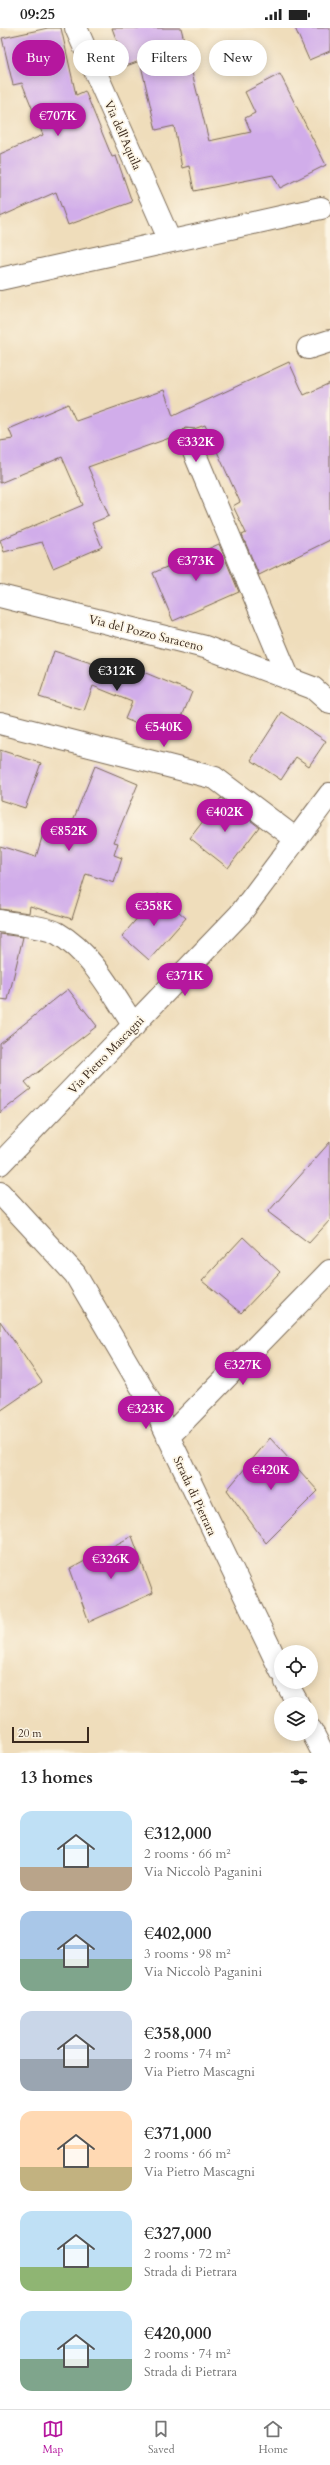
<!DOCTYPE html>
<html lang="en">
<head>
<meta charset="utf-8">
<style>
	body { margin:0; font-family:Cardo,serif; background:#f2f2f2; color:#222; height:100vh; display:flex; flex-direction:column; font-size:15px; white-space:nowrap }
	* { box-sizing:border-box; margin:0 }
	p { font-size:13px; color:#767676 }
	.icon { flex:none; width:22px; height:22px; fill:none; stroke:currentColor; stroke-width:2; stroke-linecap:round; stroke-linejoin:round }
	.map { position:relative; height:1725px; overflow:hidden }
	.details { display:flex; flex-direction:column; background:#fff; flex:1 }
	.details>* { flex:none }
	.banner { position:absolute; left:12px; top:12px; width:306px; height:36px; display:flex; gap:8px }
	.tools { position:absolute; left:274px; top:1617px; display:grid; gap:8px }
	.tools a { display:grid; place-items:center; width:44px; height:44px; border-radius:50%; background:#fff; box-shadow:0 2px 10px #0003; font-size:20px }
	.scale { position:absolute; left:12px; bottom:10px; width:77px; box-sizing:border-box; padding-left:4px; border:2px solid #3b2a1e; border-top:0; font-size:11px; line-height:14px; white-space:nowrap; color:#3b2a1e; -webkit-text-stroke:3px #fcf5e5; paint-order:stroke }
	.price { position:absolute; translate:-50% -34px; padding:0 9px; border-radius:14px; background:#b5179e; color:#fff; font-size:13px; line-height:26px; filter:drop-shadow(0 1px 2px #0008) }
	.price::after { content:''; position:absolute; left:50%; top:24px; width:12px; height:9px; margin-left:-6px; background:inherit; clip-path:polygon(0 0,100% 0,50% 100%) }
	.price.active { background:#222; color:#fff }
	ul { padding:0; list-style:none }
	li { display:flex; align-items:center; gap:12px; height:100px; padding:0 20px }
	li span { display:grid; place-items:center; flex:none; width:112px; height:80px; border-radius:12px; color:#555 }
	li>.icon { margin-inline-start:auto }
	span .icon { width:48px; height:48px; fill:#fffc; stroke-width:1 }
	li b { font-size:17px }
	h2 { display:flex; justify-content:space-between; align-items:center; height:48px; padding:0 20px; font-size:17px }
	.pill { padding:0 14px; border-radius:18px; background:#fff; box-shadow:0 2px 10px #0003; font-size:14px; line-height:36px }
	.pill.active { background:#b5179e; color:#fff }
	.status { display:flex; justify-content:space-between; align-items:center; height:28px; padding:0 20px; background:#fff; direction:ltr }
	.status svg { height:11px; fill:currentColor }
	.dock { display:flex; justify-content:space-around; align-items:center; height:56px; border-top:1px solid #e0e0e0; background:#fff; font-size:11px; color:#767676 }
	.dock a { display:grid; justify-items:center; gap:2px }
	.dock .active { color:#b5179e }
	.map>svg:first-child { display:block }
	.building { fill:#d1adea }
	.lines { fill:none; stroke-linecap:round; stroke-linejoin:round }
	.street-casing { stroke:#7a6955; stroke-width:24 }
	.street { stroke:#fff; stroke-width:22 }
	.labels { text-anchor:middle; stroke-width:3.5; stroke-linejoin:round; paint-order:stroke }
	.street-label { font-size:12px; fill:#3b2a1e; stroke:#fcf5e5 }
</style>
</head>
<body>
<div class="status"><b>09:25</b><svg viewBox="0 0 49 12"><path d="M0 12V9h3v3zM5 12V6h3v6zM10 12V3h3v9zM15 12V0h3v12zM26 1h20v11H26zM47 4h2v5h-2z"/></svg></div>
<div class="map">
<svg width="330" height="1725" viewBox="0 0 330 1725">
	<rect width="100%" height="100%" fill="#fcf5e5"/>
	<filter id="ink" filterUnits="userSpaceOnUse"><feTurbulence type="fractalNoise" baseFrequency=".025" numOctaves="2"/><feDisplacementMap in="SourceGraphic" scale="8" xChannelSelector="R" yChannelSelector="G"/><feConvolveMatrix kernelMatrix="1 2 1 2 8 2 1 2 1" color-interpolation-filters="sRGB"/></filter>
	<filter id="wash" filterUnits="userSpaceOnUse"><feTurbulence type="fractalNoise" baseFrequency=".012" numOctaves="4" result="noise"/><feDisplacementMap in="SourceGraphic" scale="16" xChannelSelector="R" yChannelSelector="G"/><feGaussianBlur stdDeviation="0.9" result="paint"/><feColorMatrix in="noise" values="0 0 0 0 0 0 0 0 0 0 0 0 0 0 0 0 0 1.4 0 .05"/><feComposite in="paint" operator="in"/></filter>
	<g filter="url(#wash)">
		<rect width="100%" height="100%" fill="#efddbb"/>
		<g id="blocks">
			<!-- building -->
			<path class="building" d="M48,0h13l15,67 9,-4 27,66 4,-1 16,46 -64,23 -12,-33 -56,25v-63l43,-19 -21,-52 -9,2 -11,-47z
				M112,0h69l28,113 42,-9 -6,-14 10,-5 -10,-21 35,-18 46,91 -46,23 -7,-13 -79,16 -5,-25 -7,2 -8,-42 -18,4 -16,-69 -14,5z
				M295,0h35v23l-21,9z
				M289,334l15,33 26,-12v157l-71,35 -17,-40 4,-2 -13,-27 7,-4 -35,-77 -11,4 -9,-1 -7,7 -90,32 21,49 -17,7 10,24 -49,21 -11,-26 -38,10 -4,-12 83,-35 -21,-48 -62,26v-42l13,-2 -4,-10 59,-25 8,17 88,-31 9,26z
				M219,516l20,48 -66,29 -20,-48z
				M54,623l74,24 3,-8 61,25 -19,47 -48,-20 7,-17 -39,-16 -9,25 -45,-14z
				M282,684l44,29 -17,25 -13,-9 -15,23 -30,-20z
				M0,722l41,13 -16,45 -25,-8z
				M95,738l43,18 -24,58 4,1 -4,12 8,3 -8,25 -28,-9 -14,45 -42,-13 -1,7 -29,-4v-63l36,11 11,-36 23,7z
				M221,770l38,29 -31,41 -38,-30z
				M158,866l28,24 -37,42 -27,-24z
				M0,906l23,3 -15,63 -8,-1z
				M68,961l29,37 -72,56 6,7 -31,24v-70z
				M330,1114v78l-21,23 -41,-31z
				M243,1209l37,35 -39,41 -39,-32z
				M0,1293l42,61 -42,29z
				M270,1410l48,53 -52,52 -39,-53z
				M132,1508l21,57 -64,29 -19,-53z"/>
		</g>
	</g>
	<g filter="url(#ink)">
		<use href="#blocks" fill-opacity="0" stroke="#7a6955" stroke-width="1"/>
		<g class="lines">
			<!-- street casing -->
			<g class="street-casing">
				<path id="street" d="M76,0l94,213
					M0,251l321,-71
					M308,320l22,-7
					M189,412l100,239
					M0,568l205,51 108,41 17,15
					M0,695l215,55 81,61
					M0,893c15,3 43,5 57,12 35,20 56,61 77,93
					M0,1136l240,-250 90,-120
					M0,1165l75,81 84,143 122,254
					M168,1409l162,-166
					M286,1654l12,22
					M311,1702l12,23"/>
			</g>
			<!-- street -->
			<use href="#street" class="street"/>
		</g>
	</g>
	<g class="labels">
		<!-- street labels -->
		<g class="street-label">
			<text transform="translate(123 107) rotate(66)" y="4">Via dell'Aquila</text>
			<text transform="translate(146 605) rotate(14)" y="4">Via del Pozzo Saraceno</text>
			<text transform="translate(106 1027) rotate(-46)" y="4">Via Pietro Mascagni</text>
			<text transform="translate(195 1468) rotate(65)" y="4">Strada di Pietrara</text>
		</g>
	</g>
</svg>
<div class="tools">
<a><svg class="icon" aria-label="locate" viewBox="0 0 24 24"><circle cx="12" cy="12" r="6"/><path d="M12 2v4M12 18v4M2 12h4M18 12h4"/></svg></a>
<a><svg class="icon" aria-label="layers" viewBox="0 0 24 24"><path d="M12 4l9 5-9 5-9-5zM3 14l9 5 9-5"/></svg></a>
</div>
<div class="scale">20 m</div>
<b class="price" style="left:58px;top:109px">€707K</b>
<b class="price" style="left:196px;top:435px">€332K</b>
<b class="price" style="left:196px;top:554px">€373K</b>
<b class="price active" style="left:117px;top:664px">€312K</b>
<b class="price" style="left:164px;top:720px">€540K</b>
<b class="price" style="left:225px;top:805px">€402K</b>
<b class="price" style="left:69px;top:824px">€852K</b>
<b class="price" style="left:154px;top:899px">€358K</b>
<b class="price" style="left:185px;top:969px">€371K</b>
<b class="price" style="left:243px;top:1358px">€327K</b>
<b class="price" style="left:146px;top:1402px">€323K</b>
<b class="price" style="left:271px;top:1463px">€420K</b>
<b class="price" style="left:111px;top:1552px">€326K</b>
<div class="banner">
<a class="pill active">Buy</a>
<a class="pill">Rent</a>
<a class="pill">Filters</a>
<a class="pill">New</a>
</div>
</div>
<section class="details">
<h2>13 homes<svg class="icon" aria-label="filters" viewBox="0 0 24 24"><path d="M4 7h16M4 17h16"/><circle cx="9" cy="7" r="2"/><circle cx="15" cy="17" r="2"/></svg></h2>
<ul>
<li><span style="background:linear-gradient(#bfe0f5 70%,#b9a48a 0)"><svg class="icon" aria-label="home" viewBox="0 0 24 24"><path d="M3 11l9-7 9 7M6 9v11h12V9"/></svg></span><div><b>€312,000</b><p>2 rooms · 66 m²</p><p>Via Niccolò Paganini</p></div></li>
<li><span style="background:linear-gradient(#a9c7e8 60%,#7fa58c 0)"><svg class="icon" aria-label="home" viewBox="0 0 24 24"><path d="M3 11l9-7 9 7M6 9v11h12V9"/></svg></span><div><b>€402,000</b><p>3 rooms · 98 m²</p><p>Via Niccolò Paganini</p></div></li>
<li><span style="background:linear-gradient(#c9d6e8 60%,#9aa5b1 0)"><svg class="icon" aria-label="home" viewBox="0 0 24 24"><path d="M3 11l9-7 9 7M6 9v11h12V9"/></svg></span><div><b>€358,000</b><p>2 rooms · 74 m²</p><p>Via Pietro Mascagni</p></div></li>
<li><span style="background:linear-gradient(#ffd9b3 70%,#c2b280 0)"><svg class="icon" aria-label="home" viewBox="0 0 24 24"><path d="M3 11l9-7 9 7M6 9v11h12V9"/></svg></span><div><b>€371,000</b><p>2 rooms · 66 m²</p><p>Via Pietro Mascagni</p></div></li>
<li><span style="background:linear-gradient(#bfe0f5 70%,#8fb573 0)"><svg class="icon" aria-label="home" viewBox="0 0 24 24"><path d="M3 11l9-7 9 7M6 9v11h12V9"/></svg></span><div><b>€327,000</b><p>2 rooms · 72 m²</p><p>Strada di Pietrara</p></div></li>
<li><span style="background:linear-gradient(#bfe0f5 60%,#7fa58c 0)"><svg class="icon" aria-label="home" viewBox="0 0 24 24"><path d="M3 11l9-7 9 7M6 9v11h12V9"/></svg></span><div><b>€420,000</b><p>2 rooms · 74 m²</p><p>Strada di Pietrara</p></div></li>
</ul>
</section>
<nav class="dock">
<a class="active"><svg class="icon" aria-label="map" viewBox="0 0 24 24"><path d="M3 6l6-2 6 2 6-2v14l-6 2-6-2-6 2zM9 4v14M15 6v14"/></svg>Map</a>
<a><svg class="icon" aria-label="saved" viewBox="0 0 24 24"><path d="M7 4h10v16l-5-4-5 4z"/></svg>Saved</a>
<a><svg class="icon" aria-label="home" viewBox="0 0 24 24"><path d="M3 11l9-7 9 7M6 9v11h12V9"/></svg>Home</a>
</nav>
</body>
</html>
